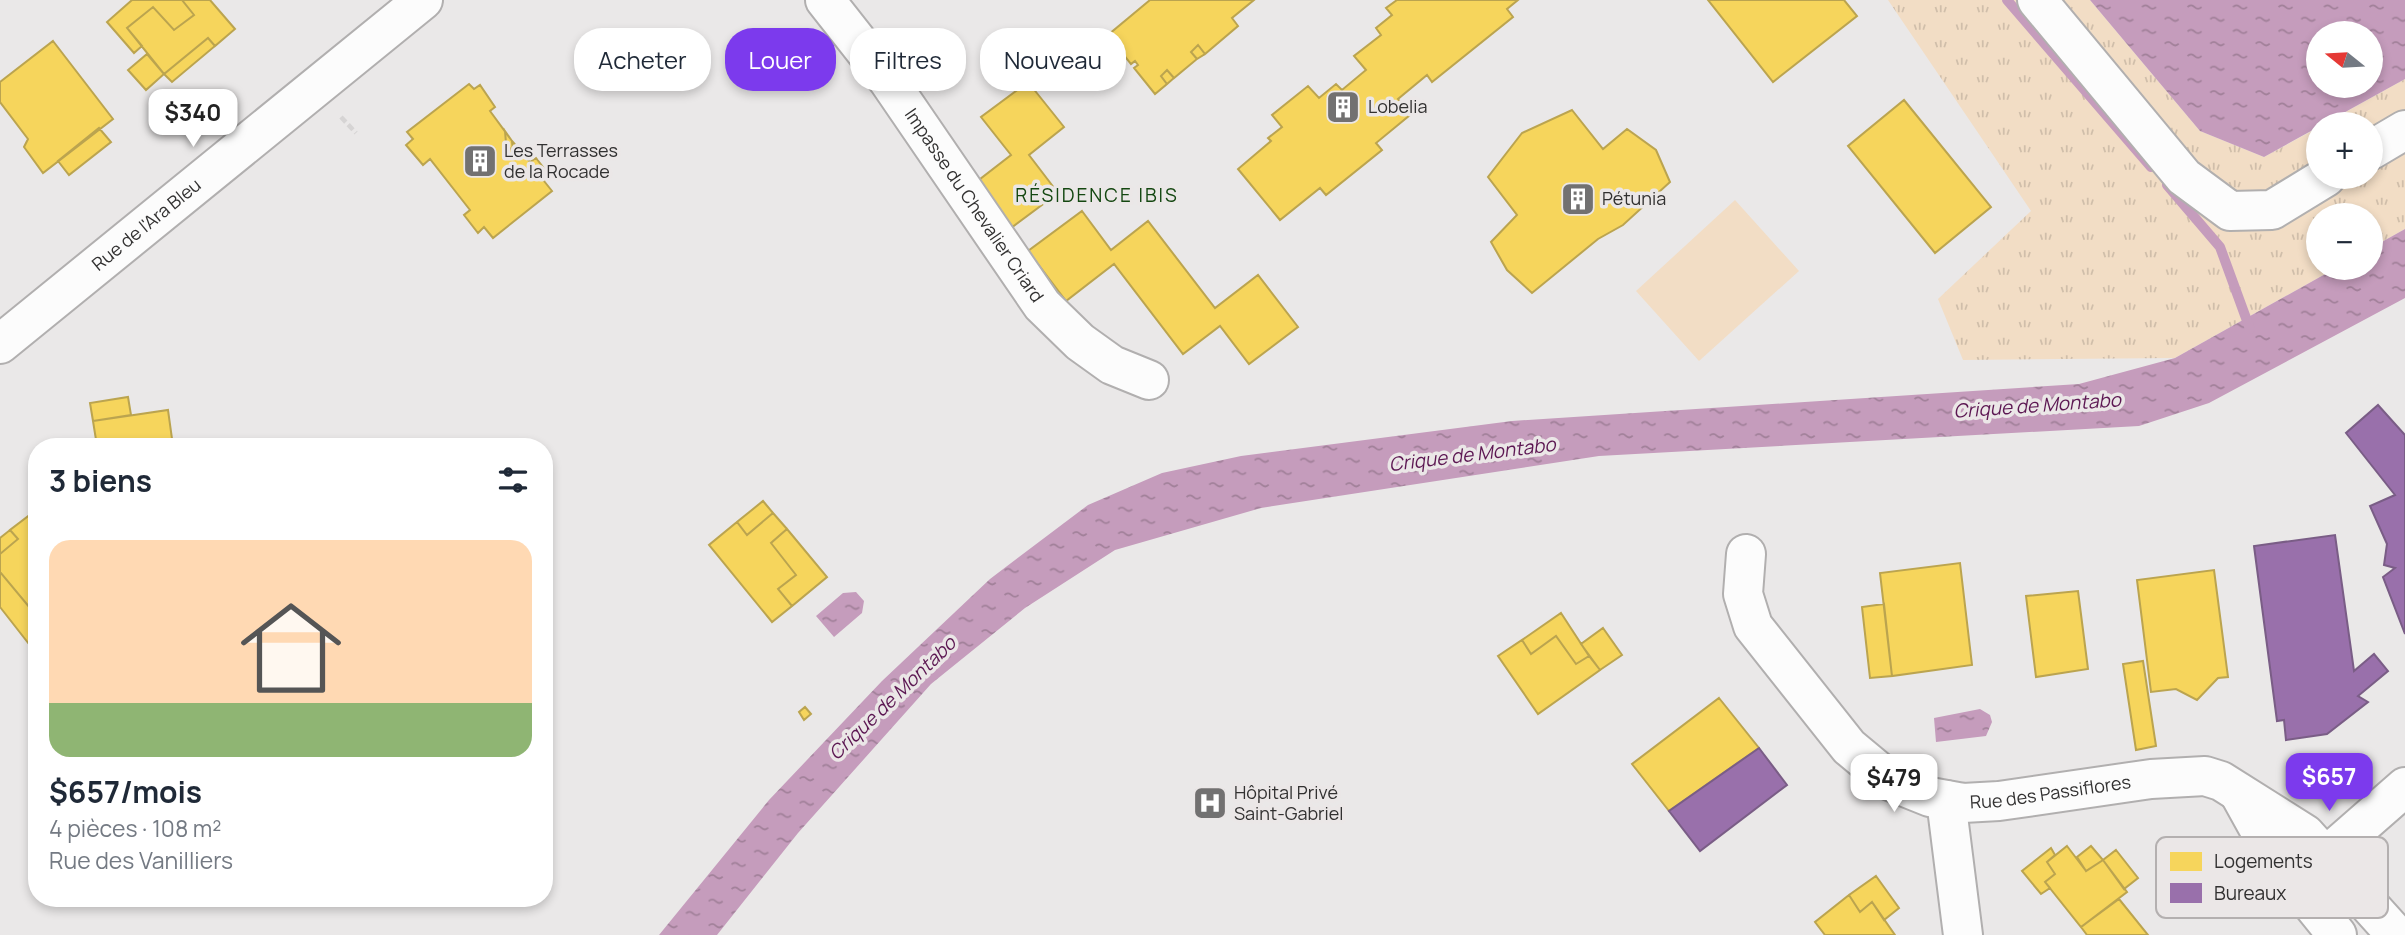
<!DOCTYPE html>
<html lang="fr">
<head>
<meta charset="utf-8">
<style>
	body { margin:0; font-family:Manrope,sans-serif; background:#f2f2f3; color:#1f2937; height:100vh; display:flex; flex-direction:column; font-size:26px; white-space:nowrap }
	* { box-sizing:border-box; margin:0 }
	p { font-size:23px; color:#747a83 }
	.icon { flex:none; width:38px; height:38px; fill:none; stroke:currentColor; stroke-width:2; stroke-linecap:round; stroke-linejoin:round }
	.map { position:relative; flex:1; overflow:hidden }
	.details { position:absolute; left:28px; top:438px; width:525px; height:469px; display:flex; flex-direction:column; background:#fff; border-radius:28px; box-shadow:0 4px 10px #0003 }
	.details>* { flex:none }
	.hud { position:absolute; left:574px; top:28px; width:665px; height:63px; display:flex; gap:14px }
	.needle { width:46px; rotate:288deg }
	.fabs { position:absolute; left:2306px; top:21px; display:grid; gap:14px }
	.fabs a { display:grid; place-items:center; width:77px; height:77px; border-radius:50%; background:#fff; box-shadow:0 4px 10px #0003; font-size:35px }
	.price { position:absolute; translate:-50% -60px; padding:0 16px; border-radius:14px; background:#fff; color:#222; font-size:23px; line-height:46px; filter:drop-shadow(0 2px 4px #0008) }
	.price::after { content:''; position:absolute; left:50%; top:42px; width:21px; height:16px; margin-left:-10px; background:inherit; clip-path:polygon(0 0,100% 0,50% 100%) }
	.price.selected { background:#7c3aed; color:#fff }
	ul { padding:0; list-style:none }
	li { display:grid; align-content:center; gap:14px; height:371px; padding:0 21px }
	li span { display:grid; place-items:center; height:217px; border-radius:21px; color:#555 }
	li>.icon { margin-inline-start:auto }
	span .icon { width:126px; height:126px; fill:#fffc; stroke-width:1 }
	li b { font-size:30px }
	h2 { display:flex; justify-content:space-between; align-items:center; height:84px; padding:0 21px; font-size:30px }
	.tag { padding:0 24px; border-radius:28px; background:#fff; box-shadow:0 4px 10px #0003; font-size:24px; line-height:63px }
	.tag.selected { background:#7c3aed; color:#fff }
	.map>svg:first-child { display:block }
	.grass { fill:url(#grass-tufts) }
	.park { fill:#f2ddc5 }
	.water { fill:url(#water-ripples); fill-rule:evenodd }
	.homes { fill:#f6d55c; stroke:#bba44f; stroke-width:2 }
	.offices { fill:#9970ab; stroke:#7a5d86; stroke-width:2 }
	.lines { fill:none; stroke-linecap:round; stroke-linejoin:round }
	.stream { stroke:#c59cbc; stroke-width:10 }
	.minor-casing { stroke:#b1afaf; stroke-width:42 }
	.path { stroke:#d6d4d4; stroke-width:4.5; stroke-dasharray:7 3.5; stroke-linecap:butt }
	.minor { stroke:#fcfcfc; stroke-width:38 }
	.labels { text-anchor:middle; stroke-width:7; stroke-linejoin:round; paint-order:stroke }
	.poi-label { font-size:18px; fill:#323131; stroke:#ebe7e7; text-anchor:start }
	.street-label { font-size:18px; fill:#323131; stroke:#ebe7e7 }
	.neighbourhood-label { font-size:19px; letter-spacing:2px; fill:#144711; stroke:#ebe7e7 }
	.water-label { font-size:19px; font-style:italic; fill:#5c1752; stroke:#ebe7e7 }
	.key { fill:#ebe7e7; stroke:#b4b0b0; stroke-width:2 }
	.key-label { font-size:19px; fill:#323131 }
</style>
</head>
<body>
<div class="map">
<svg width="2405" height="935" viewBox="0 0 2405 935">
	<defs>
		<pattern id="grass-tufts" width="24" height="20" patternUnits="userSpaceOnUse" patternTransform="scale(1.75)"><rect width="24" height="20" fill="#f2ddc5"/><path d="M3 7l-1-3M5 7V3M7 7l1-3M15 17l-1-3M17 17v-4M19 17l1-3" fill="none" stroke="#d0beaa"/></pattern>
		<pattern id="water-ripples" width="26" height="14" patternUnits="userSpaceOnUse" patternTransform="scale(1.75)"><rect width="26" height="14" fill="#c59cbc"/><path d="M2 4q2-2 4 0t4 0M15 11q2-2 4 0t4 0" fill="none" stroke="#a18099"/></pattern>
	</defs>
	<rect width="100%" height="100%" fill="#eae8e8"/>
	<!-- grass -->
	<path class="grass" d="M1888,0h202l110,131 64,26 55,-30v50h52v-53h-47l81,-45v150l-34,19v-33h-52v53h17l-161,90 -212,2 -25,-61 93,-88z"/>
	<!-- park -->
	<path class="park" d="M1735,200l64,71 -100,90 -63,-70z"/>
	<!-- water -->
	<path class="water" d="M2090,0h315v79l-141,78 -64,-26zM2371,33v53h-52v-53z
		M2405,229v69l-196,105 -70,23 -540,30 -338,52 -146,42 -90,58 -94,76 -133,149 -81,102h-58l110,-135 113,-119 108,-102 98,-74 74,-32 79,-17 271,-35 567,-37 96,-26 161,-90h35v-20z
		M856,592l8,9 -2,12 -28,24 -18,-21 27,-23z
		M1980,709l10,6 2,7 -6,14 -50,6 -2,-24z"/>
	<!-- homes -->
	<path class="homes" d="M132,0h50l12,15 -20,15 -21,-23 -26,21 15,18 -8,7 -27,-31z
		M182,0h28l25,29 -20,17 -7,-8 -44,36 -37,-46 26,-21 21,23 20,-15z
		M1150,0h104l-22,18 6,8 -33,28 -7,-9 -7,7 6,7 -23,19 -7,-8 -6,6 6,8 -12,10 -21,-26 4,-3 -3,-4 -4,3 -23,-29z
		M1397,0h121l-11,9 6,8 -81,65 -5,-7 -29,24 12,16 -34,28 6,7 -56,45 -6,-7 -40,32 -42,-51 33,-28 -3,-3 14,-11 -10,-12 36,-29 11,12 17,-14 6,6 24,-20 -12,-14 27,-21 -5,-7 16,-13 -6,-7z
		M1708,0h136l13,16 -84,66z
		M208,38l7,8 -43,36 -8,-8z
		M53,41l60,78 -70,54 -19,-26 4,-8 -28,-37v-20z
		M1198,45l7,9 -8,5 -6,-7z
		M147,54l17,20 -18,16 -18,-20z
		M1167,70l7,8 -7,6 -6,-8z
		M1028,82l36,45 -35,28 29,38 -47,35 -36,-45 36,-28 -30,-38z
		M469,84l5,5 6,-4 15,22 -5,4 22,30 18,21 6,-4 14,18 -6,5 8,10 -59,47 -9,-11 -6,6 -14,-18 6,-5 -40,-51 -7,6 -17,-20 7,-6 -6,-7z
		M1904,100l87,107 -56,46 -87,-107z
		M1572,110l31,39 24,-20 29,21 14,32 -47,43 -25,14 -66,54 -25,-23 -16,-28 26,-27 -29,-38 34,-44z
		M99,128l12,14 -42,33 -11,-14z
		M505,131l7,10 1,11 -7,-9z
		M1082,211l29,39 37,-29 67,87 43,-33 40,52 -49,37 -29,-38 -37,28 -69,-90 -48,37 -38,-50z
		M128,397l3,18 -38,6 -3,-18z
		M168,410l5,36h-76l-4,-25z
		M763,501l10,12 -26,22 -10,-13z
		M773,513l14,16 -16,14 25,32 -18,14 14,17 -20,16 -63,-77 28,-23 10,13z
		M31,514l6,8 -2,92 -35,-42v-18l18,-15 -8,-9z
		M787,529l40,48 -35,29 -14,-17 18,-14 -25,-32z
		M10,530l8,9 -18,15v-16z
		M1960,563l12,102 -80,11 -12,-103z
		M2214,570l14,107 -10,1 -21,22 -21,-11 -25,3 -14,-112z
		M0,572l35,42 2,-1 -1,40 -36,-46z
		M2078,591l10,78 -52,8 -10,-81z
		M1884,604l8,72 -22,2 -8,-71z
		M1561,613l28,43 -13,8 -20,-28 -25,18 -9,-14z
		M1603,628l19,27 -22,15 -19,-26z
		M1556,636l20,28 13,-8 11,14 -62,44 -40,-58 24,-16 9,14z
		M2143,661l13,85 -20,4 -13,-86z
		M1719,698l40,50 -90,63 -37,-47z
		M805,707l6,7 -7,6 -5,-8z
		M2067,846l19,25 17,-11 24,32 -46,35 -36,-45 10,-8 -8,-12z
		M2091,846l12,14 -17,11 -9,-14z
		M2051,848l4,7 -8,7 8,12 -10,8 5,6 -9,6 -19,-23z
		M2116,850l22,28 -14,11 -21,-29z
		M1876,876l23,32 -15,12 -12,-18 -12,10 -11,-17z
		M1849,895l11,17 12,-10 23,33h-70l-10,-13z
		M2119,899l29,36h-61l-6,-8z"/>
	<!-- offices -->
	<path class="offices" d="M2378,405l27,30v199l-22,-57 12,-9 -11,-3 3,-21 -17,-38 25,-11 -49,-62z
		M2335,535l19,136 20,-17 14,17 -30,25 10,6 -41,32 -41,6 -2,-20 -7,1 -23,-175z
		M1759,748l28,37 -87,66 -31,-40z"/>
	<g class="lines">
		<!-- stream -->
		<path class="stream" d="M2007,0l144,167
			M2167,185l53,62 30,82"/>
		<!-- minor casing -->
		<g class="minor-casing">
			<g id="minor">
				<path id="s1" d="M825,0l63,80 154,225 38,37 32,23 37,15"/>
				<path d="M2037,0l147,177 46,34 42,-1 54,-33"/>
				<path d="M2371,150l34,-20"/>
				<path id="s2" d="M0,344l423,-344"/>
				<path id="s3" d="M1746,554l-3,40 10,32 96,121 41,34 40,16 33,6 36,-2 152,-22 54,-3 16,5 84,53 91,101"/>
				<path d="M2239,793l36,65 62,77"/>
				<path d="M1946,800l17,135"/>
				<path d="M2309,871l96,-84"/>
			</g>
		</g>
		<!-- path -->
		<path class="path" d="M341,117l15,16"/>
		<!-- minor -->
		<use href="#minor" class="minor"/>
	</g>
	<!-- icons -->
	<defs>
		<g id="building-square" transform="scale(1.75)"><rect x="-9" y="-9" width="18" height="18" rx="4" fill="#727171" stroke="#ebe7e7"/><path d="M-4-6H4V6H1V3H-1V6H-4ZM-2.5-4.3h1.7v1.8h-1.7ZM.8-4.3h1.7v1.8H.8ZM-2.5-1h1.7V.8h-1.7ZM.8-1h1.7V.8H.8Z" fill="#fff"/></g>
		<g id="hospital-square" transform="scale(1.75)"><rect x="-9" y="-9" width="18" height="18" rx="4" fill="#727171" stroke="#ebe7e7"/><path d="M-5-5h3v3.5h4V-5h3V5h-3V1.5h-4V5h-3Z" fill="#fff"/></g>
	</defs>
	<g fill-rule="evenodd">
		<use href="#building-square" x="1343" y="107"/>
		<use href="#building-square" x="480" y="161"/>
		<use href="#building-square" x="1578" y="199"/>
		<use href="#hospital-square" x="1210" y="803"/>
	</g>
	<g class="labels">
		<!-- poi labels -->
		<g class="poi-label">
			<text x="1368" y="113">Lobelia</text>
			<text x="504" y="157">Les Terrasses<tspan x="504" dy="21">de la Rocade</tspan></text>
			<text x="1602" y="205">Pétunia</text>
			<text x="1234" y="799">Hôpital Privé<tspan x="1234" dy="21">Saint-Gabriel</tspan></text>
		</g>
		<!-- street labels -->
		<g class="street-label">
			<text dy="6" stroke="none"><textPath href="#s1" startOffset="254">Impasse du Chevalier Criard</textPath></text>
			<text dy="6" stroke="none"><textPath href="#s2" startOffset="189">Rue de l'Ara Bleu</textPath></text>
			<text dy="6" stroke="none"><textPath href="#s3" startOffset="446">Rue des Passiflores</textPath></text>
		</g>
		<!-- neighbourhood labels -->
		<g class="neighbourhood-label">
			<text x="1097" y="202">RÉSIDENCE IBIS</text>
		</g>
		<!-- water labels -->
		<g class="water-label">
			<text transform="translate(2037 405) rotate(-4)" y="7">Crique de Montabo</text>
			<text transform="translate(1472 454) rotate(-7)" y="7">Crique de Montabo</text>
			<text transform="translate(892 698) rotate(-44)" y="7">Crique de Montabo</text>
		</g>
	</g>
	<!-- legend -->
	<rect x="2156" y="837" width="232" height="81" rx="10" class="key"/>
	<rect x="2170" y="852" width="32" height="19" fill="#f6d55c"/>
	<rect x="2170" y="883" width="32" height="20" fill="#9970ab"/>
	<g class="key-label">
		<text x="2214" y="868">Logements</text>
		<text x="2214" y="900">Bureaux</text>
	</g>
</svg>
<div class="fabs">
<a><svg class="needle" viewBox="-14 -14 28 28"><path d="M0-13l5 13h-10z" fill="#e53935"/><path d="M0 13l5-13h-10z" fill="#747a83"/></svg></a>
<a>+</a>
<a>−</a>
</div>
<b class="price" style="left:193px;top:149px">$340</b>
<b class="price selected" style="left:2329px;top:813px">$657</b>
<b class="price" style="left:1894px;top:814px">$479</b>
<div class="hud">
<a class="tag">Acheter</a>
<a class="tag selected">Louer</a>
<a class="tag">Filtres</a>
<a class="tag">Nouveau</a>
</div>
<section class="details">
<h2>3 biens<svg class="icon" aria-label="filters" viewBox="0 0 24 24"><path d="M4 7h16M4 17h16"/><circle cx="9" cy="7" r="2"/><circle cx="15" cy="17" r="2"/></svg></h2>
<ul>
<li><span style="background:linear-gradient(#ffd9b3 75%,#8fb573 0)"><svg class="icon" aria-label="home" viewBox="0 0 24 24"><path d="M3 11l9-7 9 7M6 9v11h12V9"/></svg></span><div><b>$657/mois</b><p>4 pièces · 108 m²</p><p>Rue des Vanilliers</p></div></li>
</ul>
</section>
</div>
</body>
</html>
